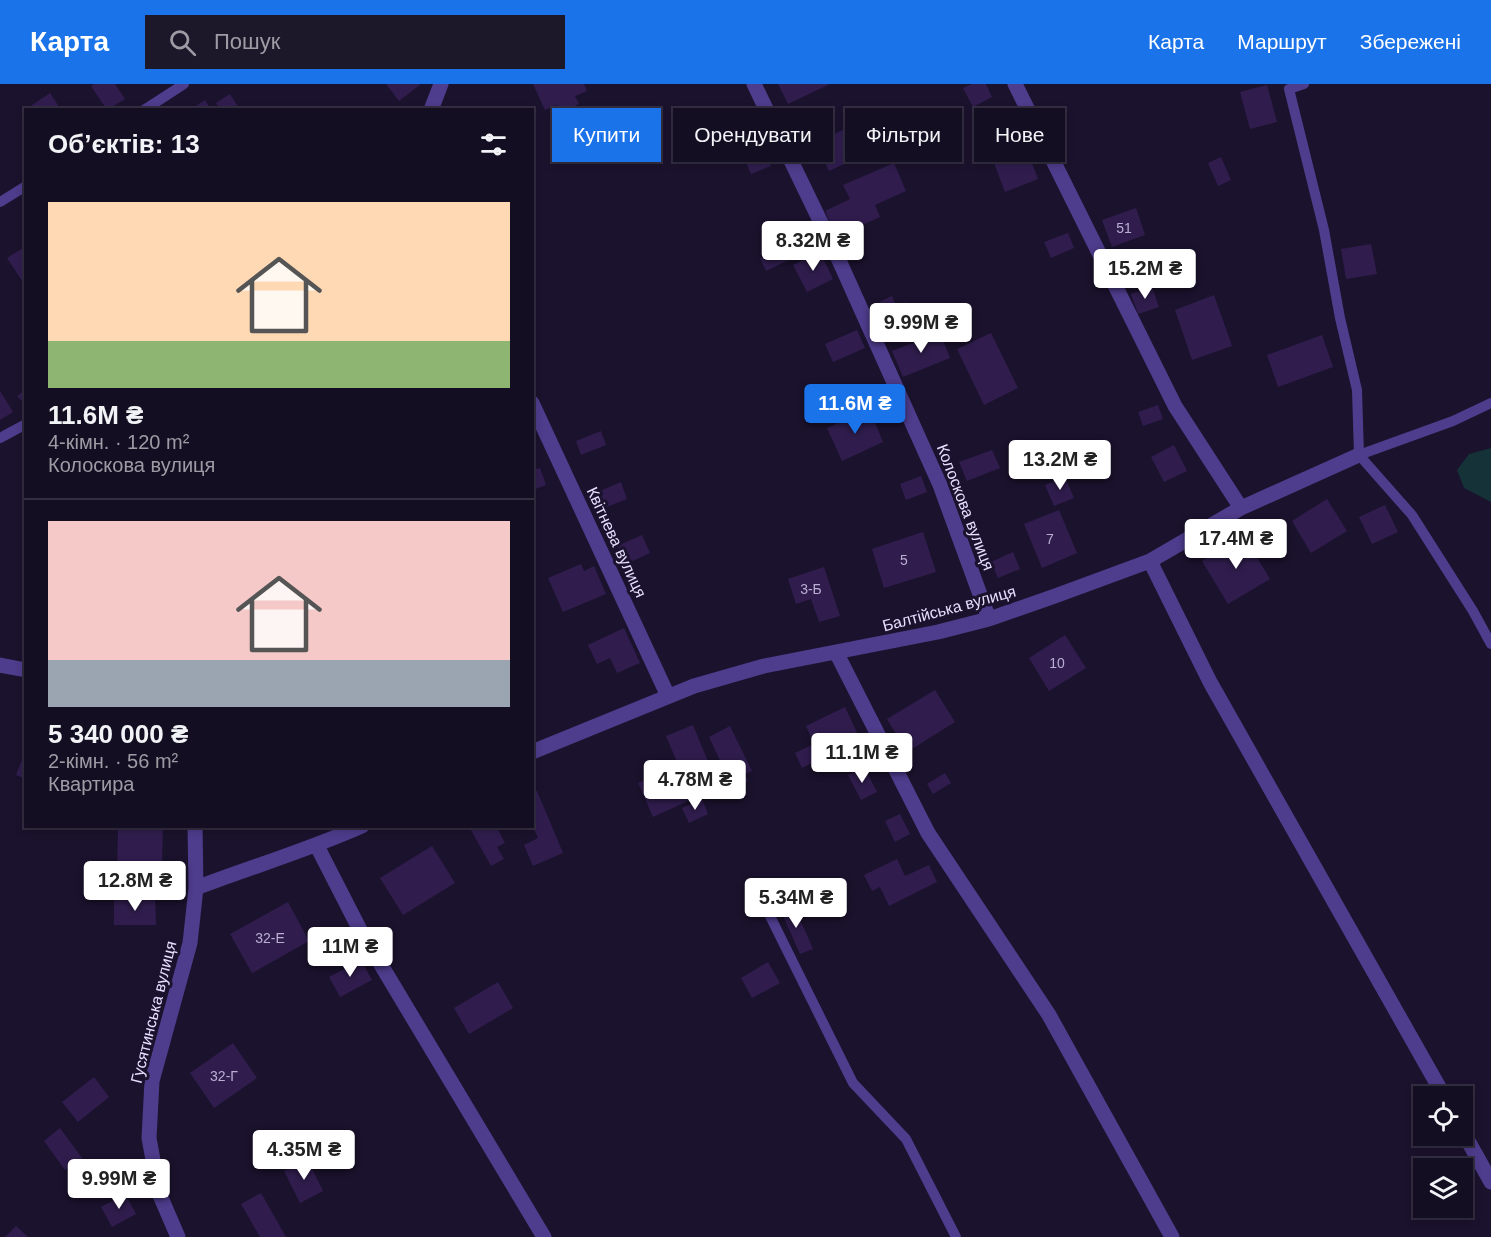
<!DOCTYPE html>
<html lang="uk">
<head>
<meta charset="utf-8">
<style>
	body { margin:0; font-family:Arial,sans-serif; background:#1d172a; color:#f1f3f6; height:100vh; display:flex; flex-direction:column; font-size:22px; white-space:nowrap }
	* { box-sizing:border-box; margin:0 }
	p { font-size:20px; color:#9d9ca5 }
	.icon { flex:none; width:33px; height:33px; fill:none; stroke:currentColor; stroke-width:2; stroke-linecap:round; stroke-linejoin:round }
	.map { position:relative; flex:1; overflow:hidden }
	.sheet { position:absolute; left:24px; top:24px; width:510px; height:720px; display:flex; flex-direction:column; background:#140e22; border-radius:0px; box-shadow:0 3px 9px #0003,0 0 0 2px #332e40 }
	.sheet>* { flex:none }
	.hud { position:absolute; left:552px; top:24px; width:570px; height:54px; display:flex; gap:12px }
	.fabs { position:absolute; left:1413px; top:1002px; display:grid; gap:12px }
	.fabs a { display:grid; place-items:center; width:60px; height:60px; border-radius:0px; background:#140e22; box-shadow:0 3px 9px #0003,0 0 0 2px #332e40; font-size:30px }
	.price { position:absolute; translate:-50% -51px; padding:0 14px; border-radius:6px; background:#fff; color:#222; font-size:20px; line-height:39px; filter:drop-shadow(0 2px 3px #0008) }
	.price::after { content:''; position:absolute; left:50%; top:36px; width:18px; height:14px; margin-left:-9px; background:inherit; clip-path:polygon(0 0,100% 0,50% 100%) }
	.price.active { background:#1a73e8; color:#fff }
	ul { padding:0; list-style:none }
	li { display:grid; align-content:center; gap:12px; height:318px; padding:0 24px }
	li+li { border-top:2px solid #332e40 }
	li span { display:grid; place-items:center; height:186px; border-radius:0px; color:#555 }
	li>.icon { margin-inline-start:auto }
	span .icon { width:108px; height:108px; fill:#fffc; stroke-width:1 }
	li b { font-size:26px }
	h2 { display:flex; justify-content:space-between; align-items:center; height:72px; padding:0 24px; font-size:26px }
	.chip { padding:0 21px; border-radius:0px; background:#140e22; box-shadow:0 3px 9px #0003,0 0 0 2px #332e40; font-size:21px; line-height:54px }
	.chip.active { background:#1a73e8; color:#fff }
	header { display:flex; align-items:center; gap:36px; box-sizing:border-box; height:84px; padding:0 30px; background:#1a73e8; color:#fff }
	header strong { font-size:28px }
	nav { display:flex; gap:33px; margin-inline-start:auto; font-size:21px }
	.search { width:420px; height:54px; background:#1d172a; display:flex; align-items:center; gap:15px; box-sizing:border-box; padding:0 21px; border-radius:0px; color:#9d9ca5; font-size:22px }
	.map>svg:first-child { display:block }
	.green { fill:#143237 }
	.building { fill:#301d4e }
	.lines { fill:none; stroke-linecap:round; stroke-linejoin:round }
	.service { stroke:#4e3c8c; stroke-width:10 }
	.minor { stroke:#4e3c8c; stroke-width:15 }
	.labels { text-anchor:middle; stroke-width:6; stroke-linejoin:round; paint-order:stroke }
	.number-label { font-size:14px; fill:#baaed3 }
	.street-label { font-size:16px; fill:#e8deff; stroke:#1b122d }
</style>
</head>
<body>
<header>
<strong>Карта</strong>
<div class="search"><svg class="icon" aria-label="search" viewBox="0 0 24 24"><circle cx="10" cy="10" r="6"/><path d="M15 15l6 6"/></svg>Пошук</div>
<nav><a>Карта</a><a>Маршрут</a><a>Збережені</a></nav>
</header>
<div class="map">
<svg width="1491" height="1153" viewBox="0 0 1491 1153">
	<rect width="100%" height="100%" fill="#1b122d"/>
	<!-- green -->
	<path class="green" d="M1491,364v54l-27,-14 -7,-18 12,-16z"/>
	<!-- building -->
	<path class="building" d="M94,0h21l10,15 -18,11 -16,-24z
		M386,0h35l-22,17z
		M533,0h51l3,7 -12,5 4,8 -19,9 -3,-8 -12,5z
		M778,0h52l-42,20z
		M972,0h14l6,13 -19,10 -10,-19z
		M1267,1l10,37 -27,7 -10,-37z
		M50,9l11,17h-35v5l-3,-4z
		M230,10l10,16h-20l-4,-7z
		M205,16l6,10h-21z
		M859,38l13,29 -43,20 -13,-28z
		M764,66l7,16 -20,8 -7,-16z
		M1027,66l11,29 -33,13 -11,-29z
		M1221,73l10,23 -13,6 -10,-23z
		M894,79l12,28 -31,14 5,12 -44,20 -11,-26 25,-12 -7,-14z
		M1136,124l9,27 -33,12 -10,-27z
		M1068,149l6,15 -23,10 -7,-16z
		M791,160l6,12 -31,15 -6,-13z
		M1371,160l6,30 -31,5 -5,-30z
		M26,162v41l-19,-29z
		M820,168l13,27 -26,13 -14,-27z
		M1152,203l7,20 -21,7 -7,-20z
		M1214,211l18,51 -40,14 -17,-50z
		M892,212l4,10 10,-4 7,17 10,-5 6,14 -34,14 -16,-40z
		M857,246l8,18 -32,14 -8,-18z
		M940,248l10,26 -47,19 -11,-26z
		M991,249l27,55 -34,17 -27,-56z
		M1322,251l11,32 -55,20 -11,-32z
		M26,305v17l-9,-10z
		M0,307l13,21 -13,8z
		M1158,321l5,14 -20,7 -5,-14z
		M869,325l14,33 -41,19 -15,-33z
		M601,347l5,14 -25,10 -5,-14z
		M1174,361l13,26 -23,11 -13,-25z
		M992,366l8,18 -33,13 -8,-19z
		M540,384l6,17 -13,5 -1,-20z
		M921,392l6,16 -21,8 -6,-16z
		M1065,393l9,21 -20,8 -9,-21z
		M621,398l6,17 -28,11 -6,-16z
		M1327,415l20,32 -36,22 -19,-32z
		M1385,421l13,27 -26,12 -13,-27z
		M1059,426l18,43 -35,15 -18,-44z
		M923,448l13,40 -52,16 -12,-39z
		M642,451l8,18 -24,11 -9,-18z
		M1244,452l26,43 -42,25 -26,-43z
		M1013,468l7,17 -22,9 -7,-16z
		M581,480l3,7 10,-5 12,28 -43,18 -15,-34z
		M824,483l16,49 -21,6 -8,-23 -15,5 -8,-25z
		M624,544l16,35 -23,10 -7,-15 -13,6 -9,-19z
		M1065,551l21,33 -37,23 -20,-33z
		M935,606l20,32 -48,30 -20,-33z
		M845,623l15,32 -58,29 -7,-15 19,-9 -8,-18z
		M693,641l25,61 -16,7 -14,-33 -10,4 -12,-28z
		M730,642l22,45 -7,3 3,7 -15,7 -24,-51z
		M25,668h1v27l-10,-4z
		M864,683l13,25 -16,8 -13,-25z
		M667,685l3,8 5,-3 13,27 -35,16 -15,-34z
		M945,689l6,10 -18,11 -6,-10z
		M537,707l26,62 -30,13 -9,-21 14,-7 -6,-14v-32z
		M702,715l6,15 -19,9 -7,-15z
		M900,730l10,20 -15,8 -10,-21z
		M118,742h45l-1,38h-8v13l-37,-1z
		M477,742h19l9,17 -8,4 7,12 -13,7 -20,-36z
		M432,762l23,37 -52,32 -23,-37z
		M897,775l8,17 24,-11 8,17 -48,24 -9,-19 -8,4 -8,-16z
		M114,814h41l1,27h-42z
		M288,818l21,39 -57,32 -22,-39z
		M793,819l20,46 -13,5 -20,-45z
		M361,876l11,20 -32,17 -11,-20z
		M768,878l12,21 -28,15 -11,-20z
		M498,898l15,26 -44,26 -15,-26z
		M233,959l24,35 -43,30 -24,-35z
		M94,993l15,20 -31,25 -16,-20z
		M60,1044l22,30 -17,12 -21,-29z
		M307,1075l16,32 -23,12 -16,-32z
		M261,1109l25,44h-26l-19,-33z
		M125,1110l11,20 -24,13 -11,-20z
		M16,1142l12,11h-23z"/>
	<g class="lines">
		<!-- service -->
		<path class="service" d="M1304,0l-15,5 35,141 16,88 17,72 2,65 53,60 61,96 18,33
			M144,26l40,-26
			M0,118l26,-16
			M0,354l26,-14
			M1359,371l94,-34 38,-18
			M765,822l88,177 53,56 50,98"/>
		<!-- minor -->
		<path class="minor" d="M754,0l84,174 102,227 49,134
			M1015,0l160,322 66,102
			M431,26l10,-26
			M532,319l136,293
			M1150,477l60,121 234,414
			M837,570l91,179 121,182 123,222
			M0,581l26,5
			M532,668l162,-66 70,-20 174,-34 51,-13 66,-23 95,-35 91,-53 118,-53
			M317,762l42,82 185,309
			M196,804c55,-21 112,-38 166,-62
			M1462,1046l29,52
			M178,1153l-19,-44 -10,-55 3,-57 38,-138 6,-55 -1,-62"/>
	</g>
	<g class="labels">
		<!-- number labels -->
		<g class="number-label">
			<text x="1124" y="149">51</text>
			<text x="1050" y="460">7</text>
			<text x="904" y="481">5</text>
			<text x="811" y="510">3-Б</text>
			<text x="1057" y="584">10</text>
			<text x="270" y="859">32-Е</text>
			<text x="224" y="997">32-Г</text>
		</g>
		<!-- street labels -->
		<g class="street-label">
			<text transform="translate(966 423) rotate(69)" y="6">Колоскова вулиця</text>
			<text transform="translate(617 458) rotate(65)" y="6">Квітнева вулиця</text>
			<text transform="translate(949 524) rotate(-15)" y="6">Балтійська вулиця</text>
			<text transform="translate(153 928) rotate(-76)" y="6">Гусятинська вулиця</text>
		</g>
	</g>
</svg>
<div class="fabs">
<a><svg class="icon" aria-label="locate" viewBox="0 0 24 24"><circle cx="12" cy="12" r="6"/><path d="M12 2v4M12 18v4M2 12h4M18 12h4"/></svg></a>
<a><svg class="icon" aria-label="layers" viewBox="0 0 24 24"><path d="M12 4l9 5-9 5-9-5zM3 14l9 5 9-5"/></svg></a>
</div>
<b class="price" style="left:813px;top:188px">8.32M ₴</b>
<b class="price" style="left:1145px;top:216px">15.2M ₴</b>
<b class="price" style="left:921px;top:270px">9.99M ₴</b>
<b class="price active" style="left:855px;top:351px">11.6M ₴</b>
<b class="price" style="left:1060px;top:407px">13.2M ₴</b>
<b class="price" style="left:1236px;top:486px">17.4M ₴</b>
<b class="price" style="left:862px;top:700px">11.1M ₴</b>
<b class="price" style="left:695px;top:727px">4.78M ₴</b>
<b class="price" style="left:135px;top:828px">12.8M ₴</b>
<b class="price" style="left:796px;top:845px">5.34M ₴</b>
<b class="price" style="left:350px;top:894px">11M ₴</b>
<b class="price" style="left:304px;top:1097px">4.35M ₴</b>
<b class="price" style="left:119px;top:1126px">9.99M ₴</b>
<div class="hud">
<a class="chip active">Купити</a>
<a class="chip">Орендувати</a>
<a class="chip">Фільтри</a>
<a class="chip">Нове</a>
</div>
<section class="sheet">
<h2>Об’єктів: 13<svg class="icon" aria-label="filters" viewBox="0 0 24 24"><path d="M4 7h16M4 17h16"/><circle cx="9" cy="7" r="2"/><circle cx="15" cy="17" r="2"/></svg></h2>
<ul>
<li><span style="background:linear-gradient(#ffd9b3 75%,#8fb573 0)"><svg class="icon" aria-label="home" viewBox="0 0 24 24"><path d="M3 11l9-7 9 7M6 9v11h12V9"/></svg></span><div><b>11.6M ₴</b><p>4-кімн. · 120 m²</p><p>Колоскова вулиця</p></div></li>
<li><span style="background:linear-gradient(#f6c9c9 75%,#9aa5b1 0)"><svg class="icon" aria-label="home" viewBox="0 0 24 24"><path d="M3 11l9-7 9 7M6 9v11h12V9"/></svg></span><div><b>5 340 000 ₴</b><p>2-кімн. · 56 m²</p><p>Квартира</p></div></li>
</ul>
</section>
</div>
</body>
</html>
